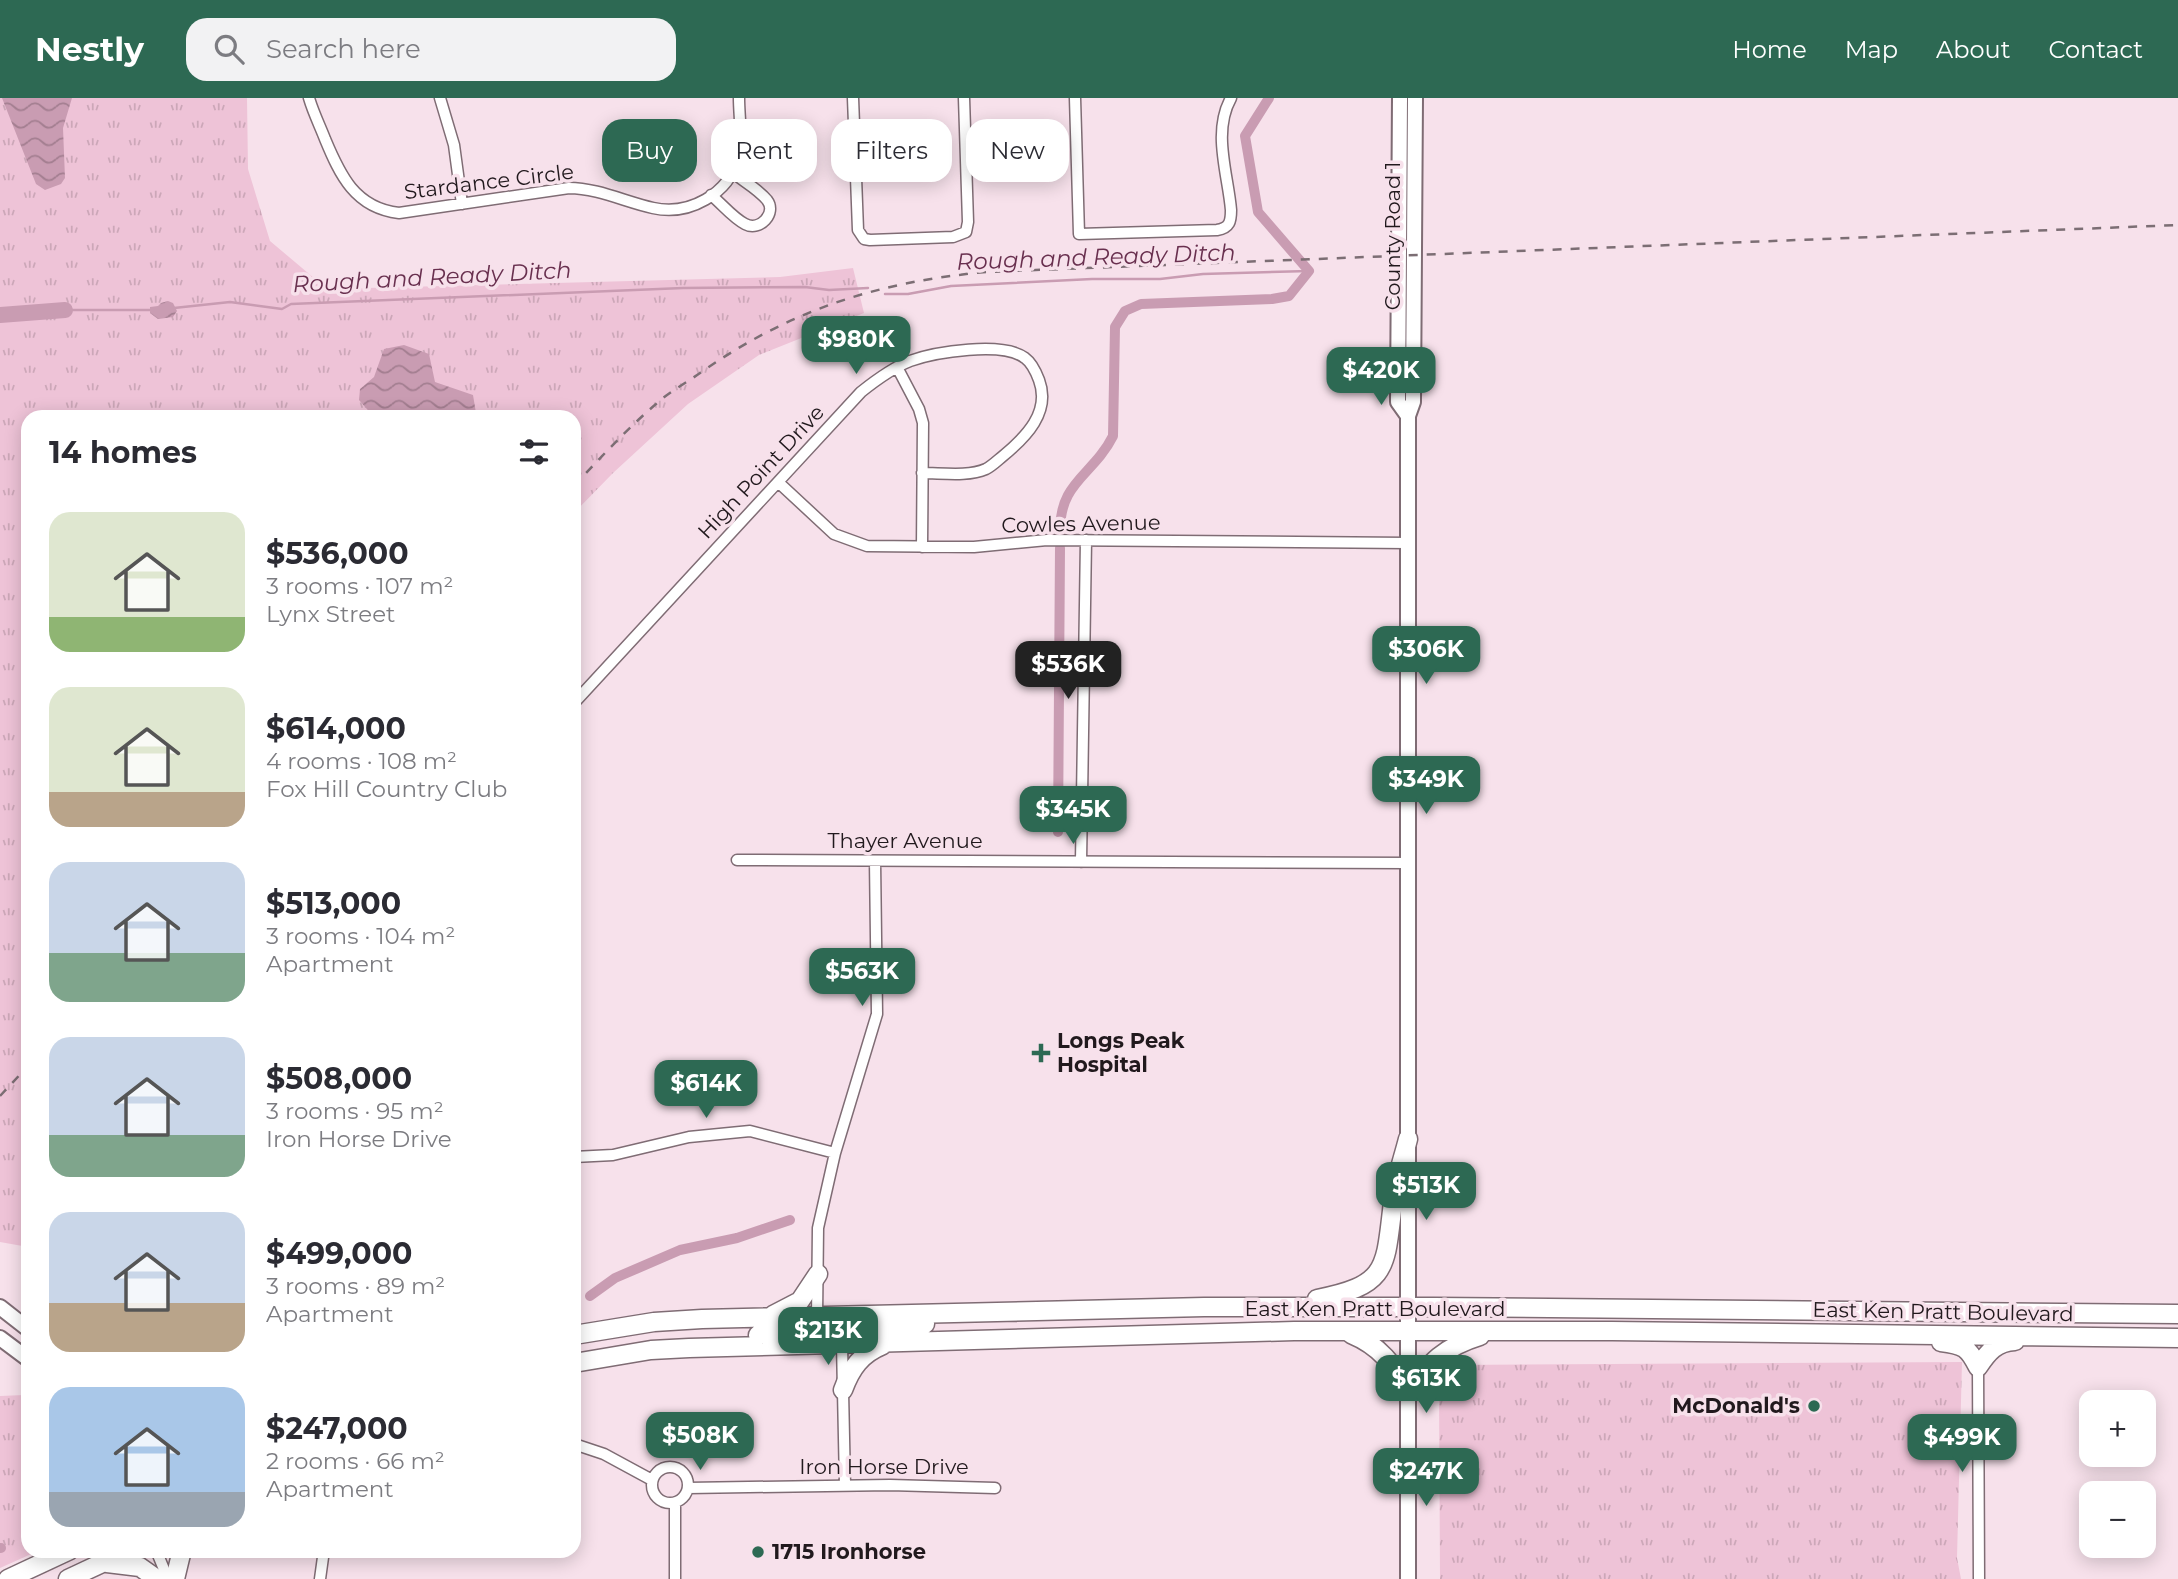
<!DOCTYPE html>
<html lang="en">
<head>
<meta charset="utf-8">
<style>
	body { margin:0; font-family:Montserrat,sans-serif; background:#f2f2f3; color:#2b2b33; height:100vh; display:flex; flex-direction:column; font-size:26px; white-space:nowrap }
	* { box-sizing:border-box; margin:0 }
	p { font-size:23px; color:#7c7c81 }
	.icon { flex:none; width:38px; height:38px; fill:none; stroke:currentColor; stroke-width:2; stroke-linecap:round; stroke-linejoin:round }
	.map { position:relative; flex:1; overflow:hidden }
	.drawer { position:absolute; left:21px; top:312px; width:560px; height:1148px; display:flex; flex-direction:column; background:#fff; border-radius:21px; box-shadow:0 4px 18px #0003 }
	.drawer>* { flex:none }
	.guide { position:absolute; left:602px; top:21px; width:665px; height:63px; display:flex; gap:14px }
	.fabs { position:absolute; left:2079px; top:1292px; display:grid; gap:14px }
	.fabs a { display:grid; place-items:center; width:77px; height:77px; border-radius:14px; background:#fff; box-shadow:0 4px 18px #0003; font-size:35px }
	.price { position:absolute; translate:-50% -60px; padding:0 16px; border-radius:14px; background:#2d6953; color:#fff; font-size:23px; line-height:46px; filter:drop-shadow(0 2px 4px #0008) }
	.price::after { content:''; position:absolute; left:50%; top:42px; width:21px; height:16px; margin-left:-10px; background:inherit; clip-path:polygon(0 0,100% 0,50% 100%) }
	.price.active { background:#222; color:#fff }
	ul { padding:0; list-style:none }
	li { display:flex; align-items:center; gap:21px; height:175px; padding:0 28px }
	li span { display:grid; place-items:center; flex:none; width:196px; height:140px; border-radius:21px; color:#555 }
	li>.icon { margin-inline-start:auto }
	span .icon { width:84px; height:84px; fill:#fffc; stroke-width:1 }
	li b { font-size:30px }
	h2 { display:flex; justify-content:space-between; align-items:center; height:84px; padding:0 28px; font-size:30px }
	.pill { padding:0 24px; border-radius:21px; background:#fff; box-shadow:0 4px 18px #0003; font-size:24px; line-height:63px }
	.pill.active { background:#2d6953; color:#fff }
	header { display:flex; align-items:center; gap:42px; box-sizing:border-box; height:98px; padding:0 35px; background:#2d6953; color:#fff }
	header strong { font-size:33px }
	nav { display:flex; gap:38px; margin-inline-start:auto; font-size:24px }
	.search { width:490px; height:63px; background:#f2f2f3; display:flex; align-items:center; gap:18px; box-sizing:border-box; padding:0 24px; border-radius:21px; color:#7c7c81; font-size:26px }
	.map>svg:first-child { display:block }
	.grass { fill:url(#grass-tufts) }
	.water { fill:url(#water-waves) }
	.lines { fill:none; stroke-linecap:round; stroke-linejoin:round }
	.stream { stroke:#c99cb2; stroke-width:2.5 }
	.canal { stroke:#c99cb2; stroke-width:10 }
	.river { stroke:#c99cb2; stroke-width:16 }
	.street-casing { stroke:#7f6c74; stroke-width:13 }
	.secondary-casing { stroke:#7f6c74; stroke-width:18 }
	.highway-casing { stroke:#7f6c74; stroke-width:21 }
	.street { stroke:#fff; stroke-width:10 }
	.secondary { stroke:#fff; stroke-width:14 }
	.highway { stroke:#fff; stroke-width:18 }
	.rail { stroke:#7c6e74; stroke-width:2.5; stroke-dasharray:9 9; stroke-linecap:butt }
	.poi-dot { fill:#2d6953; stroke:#f7e1eb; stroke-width:2.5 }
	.labels { text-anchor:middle; stroke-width:7; stroke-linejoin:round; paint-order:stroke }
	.street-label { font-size:21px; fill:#21191d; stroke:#f7e1eb }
	.poi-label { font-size:21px; font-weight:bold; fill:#21191d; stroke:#f7e1eb; text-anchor:start }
	.water-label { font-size:23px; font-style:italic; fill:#69304f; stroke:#f7e1eb }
</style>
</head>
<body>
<header>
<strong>Nestly</strong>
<div class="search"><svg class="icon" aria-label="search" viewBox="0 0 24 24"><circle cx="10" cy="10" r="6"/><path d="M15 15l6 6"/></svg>Search here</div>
<nav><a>Home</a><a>Map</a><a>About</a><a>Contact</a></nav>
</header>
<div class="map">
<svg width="2178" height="1481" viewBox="0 0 2178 1481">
	<defs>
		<pattern id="grass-tufts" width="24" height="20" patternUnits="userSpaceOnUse" patternTransform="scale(1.75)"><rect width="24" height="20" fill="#eec3d7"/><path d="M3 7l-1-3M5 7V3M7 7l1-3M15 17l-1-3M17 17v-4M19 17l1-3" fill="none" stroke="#cca7b8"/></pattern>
		<pattern id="water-waves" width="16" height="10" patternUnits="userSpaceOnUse" patternTransform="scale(1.75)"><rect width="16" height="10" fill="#c99cb2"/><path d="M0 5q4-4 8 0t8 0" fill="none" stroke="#a37e90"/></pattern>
	</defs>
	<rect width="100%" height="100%" fill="#f7e1eb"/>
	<!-- grass -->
	<path class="grass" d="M0,0h247l1,71 22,72 57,48 453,-12 73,-9 11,45 -105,42 -71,49 -75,69 -39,40v-97h-546v831l-28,-5z
		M1962,1264l-5,196 4,21h-521l-1,-193 12,-21z
		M24,1297l4,6v149l10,1 -38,17v-172z"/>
	<!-- water -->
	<path class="water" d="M2,0h70l-9,30 2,50 -4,6 -16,6 -9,-6z
		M168,203l5,2 4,8 -4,6 -15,2 -8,-6v-6l8,-1 3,-3z
		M404,247l25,9 6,28 38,13 3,18 -1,3h-102l-14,-16 1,-11 14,-12 10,-28z"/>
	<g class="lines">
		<!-- stream -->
		<path class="stream" d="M885,196h23l43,-8 141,-7h68l43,-5 106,-3
			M174,210l56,-6 52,7 9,-5 392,-16 122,-1 24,3 39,-2
			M65,212h88"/>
		<!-- canal -->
		<path class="canal" d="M1060,435c-1,-52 33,-57 53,-97l2,-109 10,-16 16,-7 131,-5 17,-3 20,-25 -51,-59 -13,-76 24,-38
			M1058,734l2,-284
			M590,1198l25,-18 65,-28 57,-12 53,-18
			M0,1450h1"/>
		<!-- river -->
		<path class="river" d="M0,217l65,-5"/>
		<!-- street casing -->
		<g class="street-casing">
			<path id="street" d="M309,0c4,14 11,28 16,41 15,36 30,69 74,74l170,-25c28,0 57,14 84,20 36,8 76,-14 85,-50 5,-19 1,-41 1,-60
				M440,0l14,47 8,59
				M853,0l5,132 6,9 6,1 83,-3 13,-5 2,-10 -4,-124
				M1075,0l4,136 138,-4c13,-2 14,-9 14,-20 -3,-36 -19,-78 0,-112
				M711,97c11,9 22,23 34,29 15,8 32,-11 22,-24 -9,-11 -24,-19 -35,-28
				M897,269l22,42 4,14 -1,124
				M778,384l56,52 33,12 107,1 73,-7 361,3
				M574,605l287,-311c15,-12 31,-24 49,-31 25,-9 93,-20 115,-3 7,5 11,14 14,22 12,32 -13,57 -36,76 -5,4 -11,10 -17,13 -18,8 -44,4 -64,4
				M737,762l672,3
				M1081,764l5,-322
				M574,1059l39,-2 76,-18 61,-6 85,22
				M817,1219l1,-89 17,-75 42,-139 -2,-153
				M842,1246l3,141
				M1978,1269l1,212
				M574,1346l30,10 48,26
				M652 1387a18 18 0 1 1 36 0a18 18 0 1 1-36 0Z
				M688,1390l202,-3 105,3
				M675,1405v76
				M156,1452l12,29
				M320,1481l4,-29"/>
		</g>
		<!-- secondary casing -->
		<g class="secondary-casing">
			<path id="secondary" d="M1400,0l-2,304 10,14
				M0,1209l28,22
				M0,1240l28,21
				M1408,1481v-1163l5,-14 2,-304"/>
		</g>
		<!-- highway casing -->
		<g class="highway-casing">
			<path id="highway" d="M1317,1201c72,-14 68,-31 76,-97 2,-21 10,-43 15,-63
				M773,1217l27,-14 18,-27
				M1351,1236c31,13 41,30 58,58 21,-30 35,-45 71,-56
				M574,1237l80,-13 48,-3 502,-12h230l744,7
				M758,1237c18,-2 52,2 59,-18
				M844,1241l5,-5 8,-2 68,-8
				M1941,1244c23,3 27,5 37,25
				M574,1265l77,-13 38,-2 605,-17h318l566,7
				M1978,1269c10,-15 18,-25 37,-26
				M843,1292c8,-22 18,-36 40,-45
				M107,1465l33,4 17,12
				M8,1481l62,-29
				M68,1481l62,-29
				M175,1481l7,-29"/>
		</g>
		<!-- street -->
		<use href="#street" class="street"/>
		<!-- secondary -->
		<use href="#secondary" class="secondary"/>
		<!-- highway -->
		<use href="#highway" class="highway"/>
		<!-- rail -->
		<path class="rail" d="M574,388c26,-28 53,-57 82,-82 13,-12 30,-21 44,-31 90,-63 177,-91 286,-101l1192,-47
			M0,998l28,-30"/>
	</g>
	<!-- markers -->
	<g class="poi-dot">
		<path d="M1037.5 944.5h7v7h7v7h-7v7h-7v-7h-7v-7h7z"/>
		<circle cx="1814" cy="1308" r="7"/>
		<circle cx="758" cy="1454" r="7"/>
	</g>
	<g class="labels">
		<!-- street labels -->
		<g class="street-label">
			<text transform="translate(489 84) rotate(-7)" y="7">Stardance Circle</text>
			<text transform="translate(1393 138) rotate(-90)" y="7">County Road 1</text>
			<text transform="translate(761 374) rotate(-47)" y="7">High Point Drive</text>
			<text transform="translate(1081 426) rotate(-1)" y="7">Cowles Avenue</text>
			<text x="905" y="750">Thayer Avenue</text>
			<text x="1375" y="1218">East Ken Pratt Boulevard</text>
			<text transform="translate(1943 1214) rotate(1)" y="7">East Ken Pratt Boulevard</text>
			<text x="884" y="1376">Iron Horse Drive</text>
		</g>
		<!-- poi labels -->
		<g class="poi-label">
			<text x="1057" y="950">Longs Peak<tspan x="1057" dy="24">Hospital</tspan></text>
			<text x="1800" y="1315" text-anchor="end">McDonald's</text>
			<text x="772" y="1461">1715 Ironhorse</text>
		</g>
		<!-- water labels -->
		<g class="water-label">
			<text transform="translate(1096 159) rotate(-2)" y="8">Rough and Ready Ditch</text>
			<text transform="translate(432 179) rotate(-3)" y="8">Rough and Ready Ditch</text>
		</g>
	</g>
</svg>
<div class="fabs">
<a>+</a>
<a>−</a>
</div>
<b class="price" style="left:856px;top:278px">$980K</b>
<b class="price" style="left:1381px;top:309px">$420K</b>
<b class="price" style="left:1426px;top:588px">$306K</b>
<b class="price active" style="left:1068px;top:603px">$536K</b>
<b class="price" style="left:1426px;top:718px">$349K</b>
<b class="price" style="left:1073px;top:748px">$345K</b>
<b class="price" style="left:862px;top:910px">$563K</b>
<b class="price" style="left:706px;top:1022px">$614K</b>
<b class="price" style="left:1426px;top:1124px">$513K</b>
<b class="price" style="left:828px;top:1269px">$213K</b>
<b class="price" style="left:1426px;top:1317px">$613K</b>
<b class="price" style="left:700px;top:1374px">$508K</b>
<b class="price" style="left:1962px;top:1376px">$499K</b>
<b class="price" style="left:1426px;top:1410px">$247K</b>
<div class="guide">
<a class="pill active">Buy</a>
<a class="pill">Rent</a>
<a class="pill">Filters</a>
<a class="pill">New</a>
</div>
<section class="drawer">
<h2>14 homes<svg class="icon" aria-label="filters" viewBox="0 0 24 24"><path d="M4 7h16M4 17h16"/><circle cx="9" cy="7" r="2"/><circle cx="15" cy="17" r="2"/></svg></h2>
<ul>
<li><span style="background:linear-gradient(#dfe7d0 75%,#8fb573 0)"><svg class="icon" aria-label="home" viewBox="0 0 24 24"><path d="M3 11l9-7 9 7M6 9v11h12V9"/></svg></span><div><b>$536,000</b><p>3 rooms · 107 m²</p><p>Lynx Street</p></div></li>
<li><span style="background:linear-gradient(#dfe7d0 75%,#b9a48a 0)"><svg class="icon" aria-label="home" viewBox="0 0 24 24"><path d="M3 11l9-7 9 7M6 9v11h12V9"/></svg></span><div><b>$614,000</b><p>4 rooms · 108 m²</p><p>Fox Hill Country Club</p></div></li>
<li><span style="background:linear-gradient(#c9d6e8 65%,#7fa58c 0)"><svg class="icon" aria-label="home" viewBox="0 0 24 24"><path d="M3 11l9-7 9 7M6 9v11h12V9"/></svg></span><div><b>$513,000</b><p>3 rooms · 104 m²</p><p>Apartment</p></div></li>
<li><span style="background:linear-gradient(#c9d6e8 70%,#7fa58c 0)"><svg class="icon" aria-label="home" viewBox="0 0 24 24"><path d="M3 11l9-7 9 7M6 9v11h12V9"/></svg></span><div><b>$508,000</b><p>3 rooms · 95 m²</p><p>Iron Horse Drive</p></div></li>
<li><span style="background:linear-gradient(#c9d6e8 65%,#b9a48a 0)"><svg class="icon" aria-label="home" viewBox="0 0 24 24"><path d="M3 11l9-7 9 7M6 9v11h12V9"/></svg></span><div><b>$499,000</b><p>3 rooms · 89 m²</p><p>Apartment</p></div></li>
<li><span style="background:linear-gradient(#a9c7e8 75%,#9aa5b1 0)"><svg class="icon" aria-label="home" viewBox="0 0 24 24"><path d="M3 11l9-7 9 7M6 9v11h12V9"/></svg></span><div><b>$247,000</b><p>2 rooms · 66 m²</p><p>Apartment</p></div></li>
</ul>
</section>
</div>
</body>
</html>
